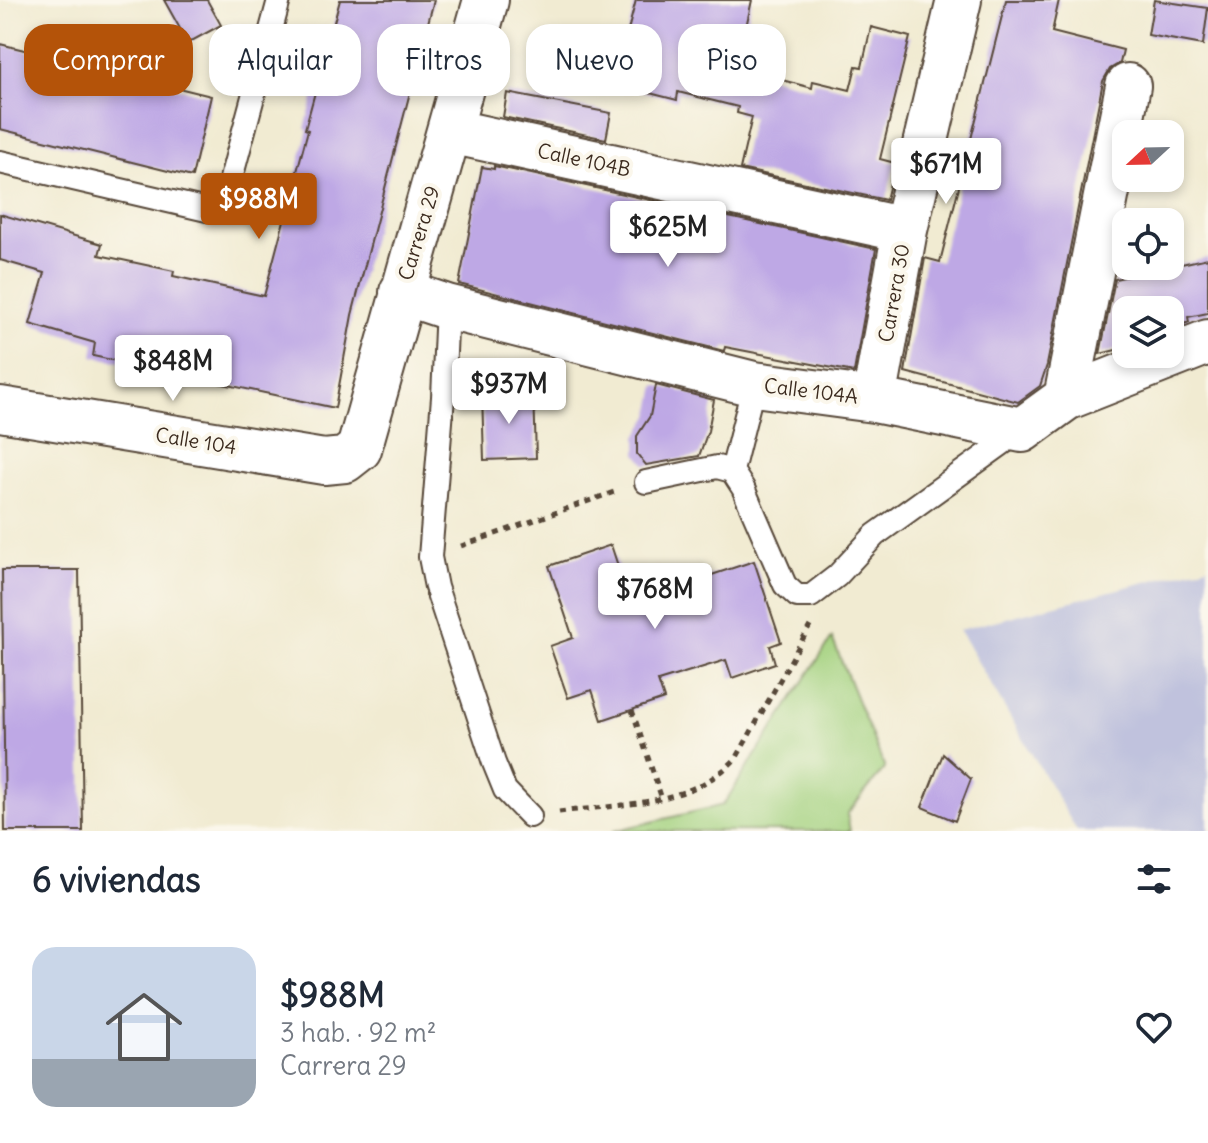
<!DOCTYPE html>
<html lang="es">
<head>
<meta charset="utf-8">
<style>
	body { margin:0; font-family:Delius,sans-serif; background:#f6f6f7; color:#1f2937; height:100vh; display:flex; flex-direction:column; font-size:30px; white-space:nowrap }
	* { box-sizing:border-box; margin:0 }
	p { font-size:26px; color:#747a83 }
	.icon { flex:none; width:44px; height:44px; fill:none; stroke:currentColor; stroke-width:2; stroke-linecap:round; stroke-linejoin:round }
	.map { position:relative; height:831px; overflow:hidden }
	.drawer { display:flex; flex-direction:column; background:#fff; flex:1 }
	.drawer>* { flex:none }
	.hud { position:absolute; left:24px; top:24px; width:800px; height:72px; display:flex; gap:16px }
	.needle { width:52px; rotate:248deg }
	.controls { position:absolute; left:1112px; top:120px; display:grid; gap:16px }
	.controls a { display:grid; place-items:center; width:72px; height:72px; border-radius:16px; background:#fff; box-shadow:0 4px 12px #0003; font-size:40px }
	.price { position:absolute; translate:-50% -68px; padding:0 18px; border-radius:8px; background:#fff; color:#222; font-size:26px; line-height:52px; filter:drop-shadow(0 2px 4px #0008) }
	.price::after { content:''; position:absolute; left:50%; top:48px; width:24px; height:18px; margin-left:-12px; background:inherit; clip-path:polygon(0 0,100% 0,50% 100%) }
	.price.on { background:#b45309; color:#fff }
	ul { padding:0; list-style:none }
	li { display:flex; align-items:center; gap:24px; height:200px; padding:0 32px }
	li span { display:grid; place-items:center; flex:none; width:224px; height:160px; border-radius:24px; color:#555 }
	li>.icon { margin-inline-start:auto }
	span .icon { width:96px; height:96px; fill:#fffc; stroke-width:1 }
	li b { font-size:34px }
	h2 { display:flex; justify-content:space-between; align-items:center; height:96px; padding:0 32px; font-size:34px }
	.pill { padding:0 28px; border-radius:24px; background:#fff; box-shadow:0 4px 12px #0003; font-size:28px; line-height:72px }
	.pill.on { background:#b45309; color:#fff }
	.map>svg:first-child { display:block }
	.industrial { fill:#c0c2dd }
	.green { fill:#a4d280; stroke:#707e4f; stroke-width:2 }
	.building { fill:#bea8e5 }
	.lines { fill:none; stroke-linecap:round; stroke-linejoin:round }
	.lane-casing { stroke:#564739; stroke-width:26 }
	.street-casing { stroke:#564739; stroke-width:48 }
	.path { stroke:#564739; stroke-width:5; stroke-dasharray:6 6; stroke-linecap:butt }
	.lane { stroke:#fff; stroke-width:22 }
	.street { stroke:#fff; stroke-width:44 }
	.labels { text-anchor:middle; stroke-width:8; stroke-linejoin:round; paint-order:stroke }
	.street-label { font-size:20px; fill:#3b2a1e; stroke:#fbf7ec }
</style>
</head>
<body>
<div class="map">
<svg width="1208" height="831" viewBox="0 0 1208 831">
	<rect width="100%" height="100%" fill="#fbf7ec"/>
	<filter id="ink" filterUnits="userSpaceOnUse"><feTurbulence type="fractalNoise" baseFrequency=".0125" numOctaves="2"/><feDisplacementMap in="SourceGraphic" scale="16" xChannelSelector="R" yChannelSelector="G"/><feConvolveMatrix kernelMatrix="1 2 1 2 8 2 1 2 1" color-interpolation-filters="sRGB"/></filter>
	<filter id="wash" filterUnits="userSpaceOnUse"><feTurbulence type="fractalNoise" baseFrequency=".006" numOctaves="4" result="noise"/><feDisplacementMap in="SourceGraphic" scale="32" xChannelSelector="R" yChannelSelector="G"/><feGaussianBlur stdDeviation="1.8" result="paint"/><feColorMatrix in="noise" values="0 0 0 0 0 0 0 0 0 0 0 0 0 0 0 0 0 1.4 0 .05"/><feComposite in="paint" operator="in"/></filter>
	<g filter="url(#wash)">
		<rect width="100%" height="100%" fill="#f1ebd2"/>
		<!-- industrial -->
		<path class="industrial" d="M1208,566v265h-131l-118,-201z"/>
		<!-- green -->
		<path class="green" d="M832,638l53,130 -38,46 3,17h-237l110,-26z"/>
		<g id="blocks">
			<!-- building -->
			<path class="building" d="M164,0h43l14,25 -33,18z
				M340,0h94l-82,315 -17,93 -242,-52 2,-13 -65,-19 15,-51 -45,-13v-46l102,30 -3,11 75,16 -1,5 91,20 44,-166 -3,-1z
				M636,0h116l-15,68 75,20 1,-7 37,9 6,-24 6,1 9,-40 39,10 -30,122 15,4 -9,37 -146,-31 12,-52 -15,-4 1,-6 -60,-15 -1,8 -63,-16z
				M1006,0h53l-7,32 71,18 -3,13 -10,6 -7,12 -56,284 -7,21 -22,16 -113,-30 20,-114 15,4z
				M1154,0l54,8 -5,37 -55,-10z
				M0,44l211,52 -19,81 -192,-48z
				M507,93l104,20 -5,26 -103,-22z
				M494,166l382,83 -22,123 -129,-25 -1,4 -265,-67 23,-117 12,2z
				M1208,258v55l-20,4 1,5 -19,7v-19h-44v29l-5,1 3,8 -24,6 15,-75z
				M656,385l58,15 -6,31 -9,25 -53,9 -9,-11v-18l13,-20z
				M534,391l2,67 -52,2 -2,-67z
				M611,545l19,57 124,-41 27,81 -11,4 5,17 -43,15 -6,-18 -68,21 6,18 -62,21 -10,-30 -24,8 -18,-52 23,-8 -24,-72z
				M2,570h77l4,261h-78z
				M943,754l28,25 -16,42 -33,-14z"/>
		</g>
	</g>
	<g filter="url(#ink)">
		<use href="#blocks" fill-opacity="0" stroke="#564739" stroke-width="2"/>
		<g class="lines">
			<!-- lane casing -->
			<g class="lane-casing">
				<path id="lane" d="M0,162l207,48 18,-9 54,-201
					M447,307l-4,90 -13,160 6,30 58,176 11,27 25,26
					M732,471l22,-87
					M646,482l71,-15 15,4 11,17 42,97 12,11h14l26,-20 38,-41 146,-105"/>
			</g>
			<!-- street casing -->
			<g class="street-casing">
				<path id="street" d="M450,131l455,99
					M402,292l45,15 307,77 120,16 148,30 44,-32 142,-56
					M1066,398l62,-312
					M874,400l31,-170 54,-230
					M0,409l324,53 21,-2 14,-11 127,-449"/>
			</g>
			<!-- path -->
			<path class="path" d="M461,546l156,-55
				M632,710l30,89
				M559,812c61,-8 135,-6 178,-55l73,-131"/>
			<!-- lane -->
			<use href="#lane" class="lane"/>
			<!-- street -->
			<use href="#street" class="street"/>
		</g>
	</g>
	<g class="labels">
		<!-- street labels -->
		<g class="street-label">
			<text transform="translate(584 160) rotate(12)" y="7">Calle 104B</text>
			<text transform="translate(419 233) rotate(-73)" y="7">Carrera 29</text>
			<text transform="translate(894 293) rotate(-80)" y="7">Carrera 30</text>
			<text transform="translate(811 391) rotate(7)" y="7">Calle 104A</text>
			<text transform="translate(196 441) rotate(9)" y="7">Calle 104</text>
		</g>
	</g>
</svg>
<div class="controls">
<a><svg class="needle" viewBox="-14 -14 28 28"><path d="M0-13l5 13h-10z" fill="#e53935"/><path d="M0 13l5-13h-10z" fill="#747a83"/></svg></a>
<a><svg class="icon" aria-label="locate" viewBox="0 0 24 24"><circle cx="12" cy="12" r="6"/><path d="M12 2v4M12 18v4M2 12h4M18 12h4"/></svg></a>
<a><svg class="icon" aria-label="layers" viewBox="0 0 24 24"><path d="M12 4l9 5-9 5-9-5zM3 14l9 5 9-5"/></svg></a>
</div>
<b class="price" style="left:946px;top:206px">$671M</b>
<b class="price on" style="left:259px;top:241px">$988M</b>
<b class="price" style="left:668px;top:269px">$625M</b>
<b class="price" style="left:173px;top:403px">$848M</b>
<b class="price" style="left:509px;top:426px">$937M</b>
<b class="price" style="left:655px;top:631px">$768M</b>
<div class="hud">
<a class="pill on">Comprar</a>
<a class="pill">Alquilar</a>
<a class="pill">Filtros</a>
<a class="pill">Nuevo</a>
<a class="pill">Piso</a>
</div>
</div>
<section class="drawer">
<h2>6 viviendas<svg class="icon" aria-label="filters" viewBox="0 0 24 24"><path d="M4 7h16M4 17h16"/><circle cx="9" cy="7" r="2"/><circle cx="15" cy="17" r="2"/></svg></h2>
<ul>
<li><span style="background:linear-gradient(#c9d6e8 70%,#9aa5b1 0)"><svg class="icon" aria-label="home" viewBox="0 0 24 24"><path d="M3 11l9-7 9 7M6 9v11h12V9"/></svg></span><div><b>$988M</b><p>3 hab. · 92 m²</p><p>Carrera 29</p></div><svg class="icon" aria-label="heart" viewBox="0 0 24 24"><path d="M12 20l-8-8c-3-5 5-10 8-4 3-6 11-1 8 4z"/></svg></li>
</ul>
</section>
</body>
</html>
